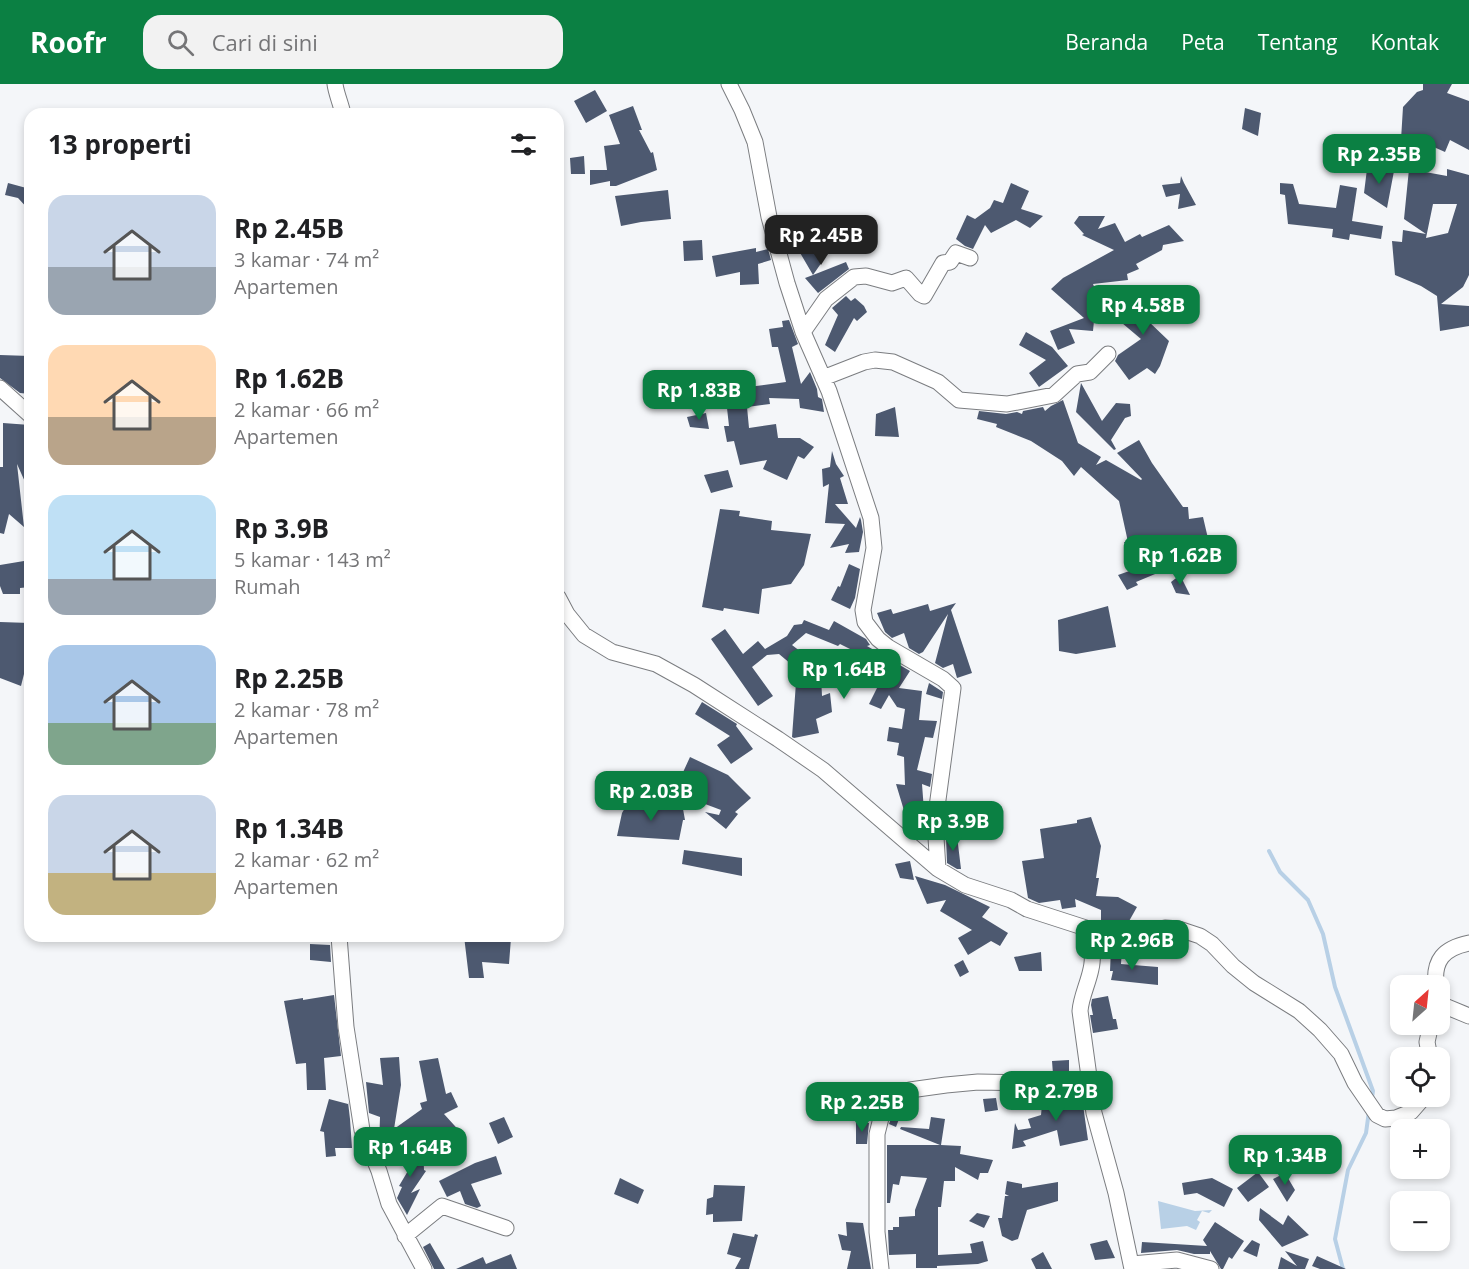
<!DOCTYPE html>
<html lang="id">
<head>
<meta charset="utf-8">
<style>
	body { margin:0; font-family:"Open Sans",sans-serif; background:#f2f2f2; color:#202124; height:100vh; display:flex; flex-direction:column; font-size:22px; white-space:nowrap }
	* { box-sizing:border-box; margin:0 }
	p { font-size:20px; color:#757577 }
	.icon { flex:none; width:33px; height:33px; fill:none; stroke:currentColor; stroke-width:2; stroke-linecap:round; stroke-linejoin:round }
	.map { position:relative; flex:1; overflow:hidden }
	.drawer { position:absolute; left:24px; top:24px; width:540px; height:834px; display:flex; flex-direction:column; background:#fff; border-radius:18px; box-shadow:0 3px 9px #0003 }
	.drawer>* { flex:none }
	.needle { width:39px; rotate:27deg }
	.controls { position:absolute; left:1390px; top:891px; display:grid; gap:12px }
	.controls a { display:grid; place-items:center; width:60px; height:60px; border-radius:12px; background:#fff; box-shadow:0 3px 9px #0003; font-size:30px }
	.price { position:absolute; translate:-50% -51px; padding:0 14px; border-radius:12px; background:#0b8043; color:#fff; font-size:20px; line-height:39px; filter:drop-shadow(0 2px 3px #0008) }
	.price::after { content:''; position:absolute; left:50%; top:36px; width:18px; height:14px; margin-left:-9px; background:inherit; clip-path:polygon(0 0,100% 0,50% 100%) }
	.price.current { background:#222; color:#fff }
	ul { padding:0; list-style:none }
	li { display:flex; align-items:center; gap:18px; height:150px; padding:0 24px }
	li span { display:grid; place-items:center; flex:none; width:168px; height:120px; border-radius:18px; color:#555 }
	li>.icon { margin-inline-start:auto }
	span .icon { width:72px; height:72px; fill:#fffc; stroke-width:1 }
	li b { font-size:26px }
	h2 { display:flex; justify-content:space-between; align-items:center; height:72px; padding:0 24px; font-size:26px }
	header { display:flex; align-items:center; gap:36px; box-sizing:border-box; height:84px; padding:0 30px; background:#0b8043; color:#fff }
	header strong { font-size:28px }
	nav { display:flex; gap:33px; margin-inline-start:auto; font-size:21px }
	.search { width:420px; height:54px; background:#f2f2f2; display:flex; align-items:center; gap:15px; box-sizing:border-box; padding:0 21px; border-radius:18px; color:#757577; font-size:22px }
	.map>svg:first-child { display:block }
	.water { fill:#b8d0e6 }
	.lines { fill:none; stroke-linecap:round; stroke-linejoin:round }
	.stream { stroke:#b8d0e6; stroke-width:4 }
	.building { fill:#4d5970; fill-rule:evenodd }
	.minor-casing { stroke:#7b7d80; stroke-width:17 }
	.minor { stroke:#fff; stroke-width:15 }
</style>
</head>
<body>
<header>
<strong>Roofr</strong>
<div class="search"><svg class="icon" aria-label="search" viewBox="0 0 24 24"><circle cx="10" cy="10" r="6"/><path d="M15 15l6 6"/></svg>Cari di sini</div>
<nav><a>Beranda</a><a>Peta</a><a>Tentang</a><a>Kontak</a></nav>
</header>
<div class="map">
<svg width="1469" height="1185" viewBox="0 0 1469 1185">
	<rect width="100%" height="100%" fill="#f4f6f9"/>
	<!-- water -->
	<path class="water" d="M1158,1117l37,10 17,-1 -3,3 -7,-2 -5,9 3,2 -4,8 -9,-4 -26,3z"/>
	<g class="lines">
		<!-- stream -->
		<path class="stream" d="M1269,767l11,21 28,28 15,34 12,53 38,104 -1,7
			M1343,1185l-8,-30 13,-69 18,-37 3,-22"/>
	</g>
	<!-- building -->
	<path class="building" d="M1423,0h29l-5,9 22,8v49l-19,-10 -5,12 -27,-12 -8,18 -10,-2 3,-49 14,-15 6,-2z
		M595,6l12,21 -21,12 -12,-22z
		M633,22l9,24h-3l12,23 2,-1 4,18 -41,16h-6v-5l-20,4v-15h17l-3,-24 16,-2 -11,-29z
		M1245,24l16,5 -3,23 -16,-7z
		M584,72l1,18h-14l-1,-16z
		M1367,85l27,2 -7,37 -23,-15z
		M1409,85l38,7v-7l22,6v100l-6,12 -22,17 28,2v20l-29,5 -3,-35 -16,-10 -26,-11 -3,-34 10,1 1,-12 23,4 -22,-15zM1433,120h24l-9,29 -22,5z
		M1181,92l3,7 12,22 -18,4 2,-15 -14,3 -4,-12 18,-2z
		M8,99l22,6v22l-12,-13 -13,-3z
		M1011,99l18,8 -8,18 22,7 -13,12 -14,-8 -25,13 -6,-8 -12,24 -8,-3 -9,-7 11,-24 8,4 15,-11 4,-8 9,3z
		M1280,99l13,1 6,20 37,4 4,-23 17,3 -5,33 31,5 -2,13 -31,-5 -1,6 -17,-3 1,-8 -45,-5 -3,-29 -5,-1z
		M668,106l3,29 -30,3 -20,4 -6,-30z
		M1079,132h26l-7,13 17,-6 10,19 15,-8 2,3 27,-12 15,16 -21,4 -1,5 -26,14 3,5 -12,5 1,6 -35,4 9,22 -7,5 -2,20 -24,-2 6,14 -17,7 -8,-19 34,-13 -33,-29 12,-11 51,-28 -32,-15 2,-1 -10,-11z
		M702,156l1,20 -19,1 -1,-20z
		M819,157l12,8 -18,26 33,-13 3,7 -31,24 -13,-15 8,-3 -14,-24z
		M756,164v4l12,-3 3,11 -13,4 1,20 -19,1v-13l-24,5 -4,-21z
		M1151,202l14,17 -19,16 23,22 -9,25 -5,8 -8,-6 -18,12 -14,-19 3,-6 23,-16 -19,-16 5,-6 -6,-6z
		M846,212l5,5 4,-3 9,8 3,6 -10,9 -3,-3 -19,34 -10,-7 13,-30 -6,-7z
		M789,236l9,24 -6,3 9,37 9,-12 7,17 1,8 4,2 2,13 -24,-4 -1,-9 -30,-1 1,6 -23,3 2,21 27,-4 2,14h22l14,9 -10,12 -6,-3 -11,24 -24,-11 4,-9 -27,5 -6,-24 -7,1 -3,-16h5l-4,-36 61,-8 -8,-35h-6l-3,-18 14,-2 -1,-6z
		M1026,248l26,15 16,19 -29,21 -10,-14 17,-13 -27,-15z
		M0,271l30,1v38l-10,-1 -20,-15z
		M1081,299l21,38 14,-18 14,1 1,12 -6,2 -14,22 5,9 -2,1 -38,-38z
		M1063,316l15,43 23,14 -5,8 10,-5 35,20 1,-1 -25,-26 22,-13 13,23 31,44h5l1,12 14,-2 7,30 -26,5v3h-22l5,14 -31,13 2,3 -11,5 -9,-15 17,-6 -11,-27h4l-9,-41 -38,-34 -7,9 -12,-15 -31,-20 -35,-14 1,-3 -20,-5 2,-8 27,3 11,-2 5,2 1,-3 20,-4 2,4 6,-5z
		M895,323l4,30 -24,-1 1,-22z
		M706,329l3,16 -19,-2 -3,-10z
		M3,339l27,2v68l-13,-29 7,63 -15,-13 -5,20 -4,-1v-66h3z
		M832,367l4,13 8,12 -4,2 8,26h-13l21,24 4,-11 1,3 2,12 -4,20 -14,1 4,-9 -19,4 15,-24 -20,-1 4,-39 -6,3 -1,-18 8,-2z
		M728,386l5,17 -22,6 -7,-18z
		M720,425l20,2 -1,5 33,5 -1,9 40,4 -7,31 -13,19 -29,5 -3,25 -35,-6 -1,3 -21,-4z
		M30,476v27l-10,1v6h-17l-3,-8v-21z
		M849,480l11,5 -5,29 -5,11 -19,-9 7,-14 2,1z
		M1180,491l10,20 -14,-2 -5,-11z
		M956,519l-5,7 21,63 -15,5 -4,-14 -10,4 -8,-5 13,-49 -25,38 -4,2 -10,-6 -5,-15 -12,5 -7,-6 -8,-19 14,-4 2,5 35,-10 2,7z
		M1108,522l8,41 -40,7 -17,-3 -1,-31z
		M804,536l25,10 5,-9 32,18 4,6 -3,1 43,25 -11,17 23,3 -3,29 18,1 -4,17 -8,-1 -8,33 15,4 -2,13 -8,-3 4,54 -8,1 -12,-10v-2h3l-13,-43 9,1 -1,-28 -7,-2 2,-12 -12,-2 2,-14 13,2 3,-20 -8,-2 -8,-12 -8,14 -12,-5 10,-20 -12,-8 3,-17 -30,-15 -2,2 -32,-13 -14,12 13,10 15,1 2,40 8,-3 2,19 -16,7 3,14 -25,5 -2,-1 5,-68 -18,-15 -12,1 -15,12 21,29 -15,10 -47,-67 14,-10 18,25 15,-13 7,8 22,-13 7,-11 8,-1z
		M0,538l30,1v27l-9,36 -21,-8z
		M929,599l14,9 -1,7 -16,-5z
		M702,618l35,22 -1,2 17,23 -22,15 -14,-19 13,-9 -35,-22z
		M690,673l38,18 23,23 -16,14 3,2 -12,15 -21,-17 14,3 2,-5 -61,-23 5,-11 14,5z
		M629,717l54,8 2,11h-2l-4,20 -62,-4 5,-23z
		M998,721l3,15 -21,4 -2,-17z
		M1091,733l10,29 -5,32h3l-3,18 22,1 19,10 -9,16 -27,-2v-11l-26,-11 1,8 -14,2 -2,-9 -21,3 -11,-5 -6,-37 22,-3 -4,-29 37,-6v-3z
		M957,752l4,33h-4l-10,-6 -1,-26z
		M684,766l58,8v18l-60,-12z
		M910,777l4,19 -14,-2 -5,-14z
		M915,792l30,9 45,22 -8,10 26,16 -8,13 -9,-5 -23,14 -10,-17 14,-8 -32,-19 6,-11 -19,4z
		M464,852l47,2 -2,26 -27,-2 2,16h-15z
		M310,860l20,1 1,17 -21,-2z
		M1111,865l11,1 -1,14 37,3v18l-47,-5 2,-9h-3z
		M1041,868l1,19h-23l-5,-14z
		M963,876l6,12 -9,5 -6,-12z
		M334,911l7,61 -17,2 2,32h-19l-1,-27 -10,1 -12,-63 19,-3v2z
		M1108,912l5,23h3l2,10 -25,4 -3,-18h3l-2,-10 1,-6z
		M399,973l2,28 -7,44 28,-20 -2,-6 7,-2 -8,-40 19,-3 8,36 5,-2 7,15 -14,7 20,22h-16l-13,9 -56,2 1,-30 -11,-4 -3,-31 17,3 -3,-27z
		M1069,976v14h-16l-1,-13z
		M1043,1011l39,3 6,42 -28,6 -3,-16 -34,11 3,5 -14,3 3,-26 3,7 13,-2 -3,-9 13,-4z
		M996,1014l2,12 -13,2 -2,-13z
		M329,1015l19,5v-2l2,17 2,29h-17l1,8 -10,1 -2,-25 -4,-1z
		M900,1026l2,1 -6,16 -7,-3 3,-8z
		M504,1033l9,20 -15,7 -9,-21z
		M931,1033l14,2 -4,26 20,1 -1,8 33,6 -5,13h-8l-2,7 -23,-13v14h-11l-3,26h-3v48l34,-2 -2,-9 13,-3 5,20 -10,3 -41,2v2h-21v-14l-27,1 -1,-25h5v-3h6v-10l16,-1v-6l12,-32 -26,-2 -2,9 -6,-1 -3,19h-3v-58h53l-40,-16 1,-2 28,2z
		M856,1039h13l-2,21h-11z
		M423,1062l1,24 2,1 -15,22 9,-4 -13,26 -10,-17 5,-11 -3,-1 13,-22 -21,1v-5l27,-7z
		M496,1072l6,18 -31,10 10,22 -4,2 -12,-4 -5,-13 -13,6 -8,-16 36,-18z
		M1258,1088l11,15 -21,15 -11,-14z
		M1285,1089l10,17 -8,12 -14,-23z
		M620,1094l24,12 -6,14 -24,-10z
		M1212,1094l21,11 -9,18 -27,-14 -13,2 -2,-12z
		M1007,1097l15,3v4l36,-6v19l-31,9 -9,29 -6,2 -10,-5 -4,-18h4l3,-22h4l-4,-2z
		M714,1101l31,1 -3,35 -29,1v-8l-7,1 1,-16 6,-2z
		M1260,1124l23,17 5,-10 21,20 -27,12 -23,-27z
		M977,1129l13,3 -6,12 -15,-7z
		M846,1138l17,1 8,46h-24l4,-18 -9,-1 -4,-16 9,2z
		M1215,1138l29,19 -12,18 -3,-2 -6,12h-2l-11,-18v3h-16l-17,-4 -36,3 1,-11 65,4 -4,-6z
		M733,1149l21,4 1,-3 3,1 -9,34h-14l6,-11 -14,-4z
		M1107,1156l8,18 -20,2 -5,-16z
		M1252,1156l8,4 -3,13 -14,-6z
		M430,1159l15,26h-11l-11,-22z
		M1285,1167l24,8 -4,10h-27l3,-12 16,9z
		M1043,1168l9,17h-16l-5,-10z
		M511,1170l6,15h-61l27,-12 3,7z
		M1317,1172l29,13h-26l-8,-3z"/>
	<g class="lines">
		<!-- minor casing -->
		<g class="minor-casing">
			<path id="minor" d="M335,0c1,9 6,20 8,30
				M729,0l13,26 13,32 14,75 18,66 16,49 26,59 42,127 3,30 -11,62 2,12 13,17 10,8 55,32 10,9 -18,134 3,47 27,16 46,15 16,9 65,21 35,3 19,-1 19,-4 14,1 21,7 12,8 21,22 21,17 45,28 21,19 21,24 14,29 22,32 8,4 11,-1 15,-6 14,-16
				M803,248l23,-33 28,-22 12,-1 26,7 14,-5 14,16 4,2 19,-33 7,-1 6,-9 14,5
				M823,294l41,-16 11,-2 18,2 45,20 21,18 48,4 47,-9 23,-21 13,-2 18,-18
				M0,304l30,27
				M558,513l9,17 17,21 28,17 44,12 38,21 84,54 45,31 115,99
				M1092,846c0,13 2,27 -1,39 -3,15 -10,28 -11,42l14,102 22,80 16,76
				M339,852l7,91 16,103 17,41 10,33 35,65
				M1436,902c-3,-26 8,-38 33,-43
				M1440,920l29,12
				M1430,974l-3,-16 4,-18
				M405,1152l37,-30 64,22
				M1132,1180l45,-4 34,9
				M881,1185l-4,-37v-98l6,-24 27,-20 36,-5 32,-3 112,2"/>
		</g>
		<!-- minor -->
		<use href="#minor" class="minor"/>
	</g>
</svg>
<div class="controls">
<a><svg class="needle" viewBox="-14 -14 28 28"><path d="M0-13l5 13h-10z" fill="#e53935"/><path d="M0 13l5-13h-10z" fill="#757577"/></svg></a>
<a><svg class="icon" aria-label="locate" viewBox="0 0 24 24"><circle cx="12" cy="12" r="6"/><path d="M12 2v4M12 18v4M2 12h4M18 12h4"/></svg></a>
<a>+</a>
<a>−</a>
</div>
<b class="price" style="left:1379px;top:101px">Rp 2.35B</b>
<b class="price current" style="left:821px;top:182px">Rp 2.45B</b>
<b class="price" style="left:1143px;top:252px">Rp 4.58B</b>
<b class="price" style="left:699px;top:337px">Rp 1.83B</b>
<b class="price" style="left:1180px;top:502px">Rp 1.62B</b>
<b class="price" style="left:844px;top:616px">Rp 1.64B</b>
<b class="price" style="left:651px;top:738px">Rp 2.03B</b>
<b class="price" style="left:953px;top:768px">Rp 3.9B</b>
<b class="price" style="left:1132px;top:887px">Rp 2.96B</b>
<b class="price" style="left:1056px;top:1038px">Rp 2.79B</b>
<b class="price" style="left:862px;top:1049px">Rp 2.25B</b>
<b class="price" style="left:410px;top:1094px">Rp 1.64B</b>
<b class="price" style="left:1285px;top:1102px">Rp 1.34B</b>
<section class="drawer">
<h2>13 properti<svg class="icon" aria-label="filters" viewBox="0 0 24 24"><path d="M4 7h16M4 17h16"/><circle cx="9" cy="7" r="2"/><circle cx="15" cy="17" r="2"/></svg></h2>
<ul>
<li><span style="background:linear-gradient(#c9d6e8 60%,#9aa5b1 0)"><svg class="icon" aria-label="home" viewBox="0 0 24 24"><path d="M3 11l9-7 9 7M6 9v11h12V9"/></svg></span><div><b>Rp 2.45B</b><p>3 kamar · 74 m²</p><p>Apartemen</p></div></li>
<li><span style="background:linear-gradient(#ffd9b3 60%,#b9a48a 0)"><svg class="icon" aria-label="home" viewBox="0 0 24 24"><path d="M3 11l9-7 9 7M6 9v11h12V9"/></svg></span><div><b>Rp 1.62B</b><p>2 kamar · 66 m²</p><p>Apartemen</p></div></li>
<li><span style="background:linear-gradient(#bfe0f5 70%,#9aa5b1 0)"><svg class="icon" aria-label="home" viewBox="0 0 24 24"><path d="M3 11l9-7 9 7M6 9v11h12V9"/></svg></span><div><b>Rp 3.9B</b><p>5 kamar · 143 m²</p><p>Rumah</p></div></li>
<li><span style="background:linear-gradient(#a9c7e8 65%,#7fa58c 0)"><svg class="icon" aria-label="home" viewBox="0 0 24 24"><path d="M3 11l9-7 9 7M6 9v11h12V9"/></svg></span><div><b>Rp 2.25B</b><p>2 kamar · 78 m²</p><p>Apartemen</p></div></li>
<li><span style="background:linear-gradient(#c9d6e8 65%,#c2b280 0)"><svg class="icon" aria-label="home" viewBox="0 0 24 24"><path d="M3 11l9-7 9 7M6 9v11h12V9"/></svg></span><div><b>Rp 1.34B</b><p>2 kamar · 62 m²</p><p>Apartemen</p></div></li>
</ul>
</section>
</div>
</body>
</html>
